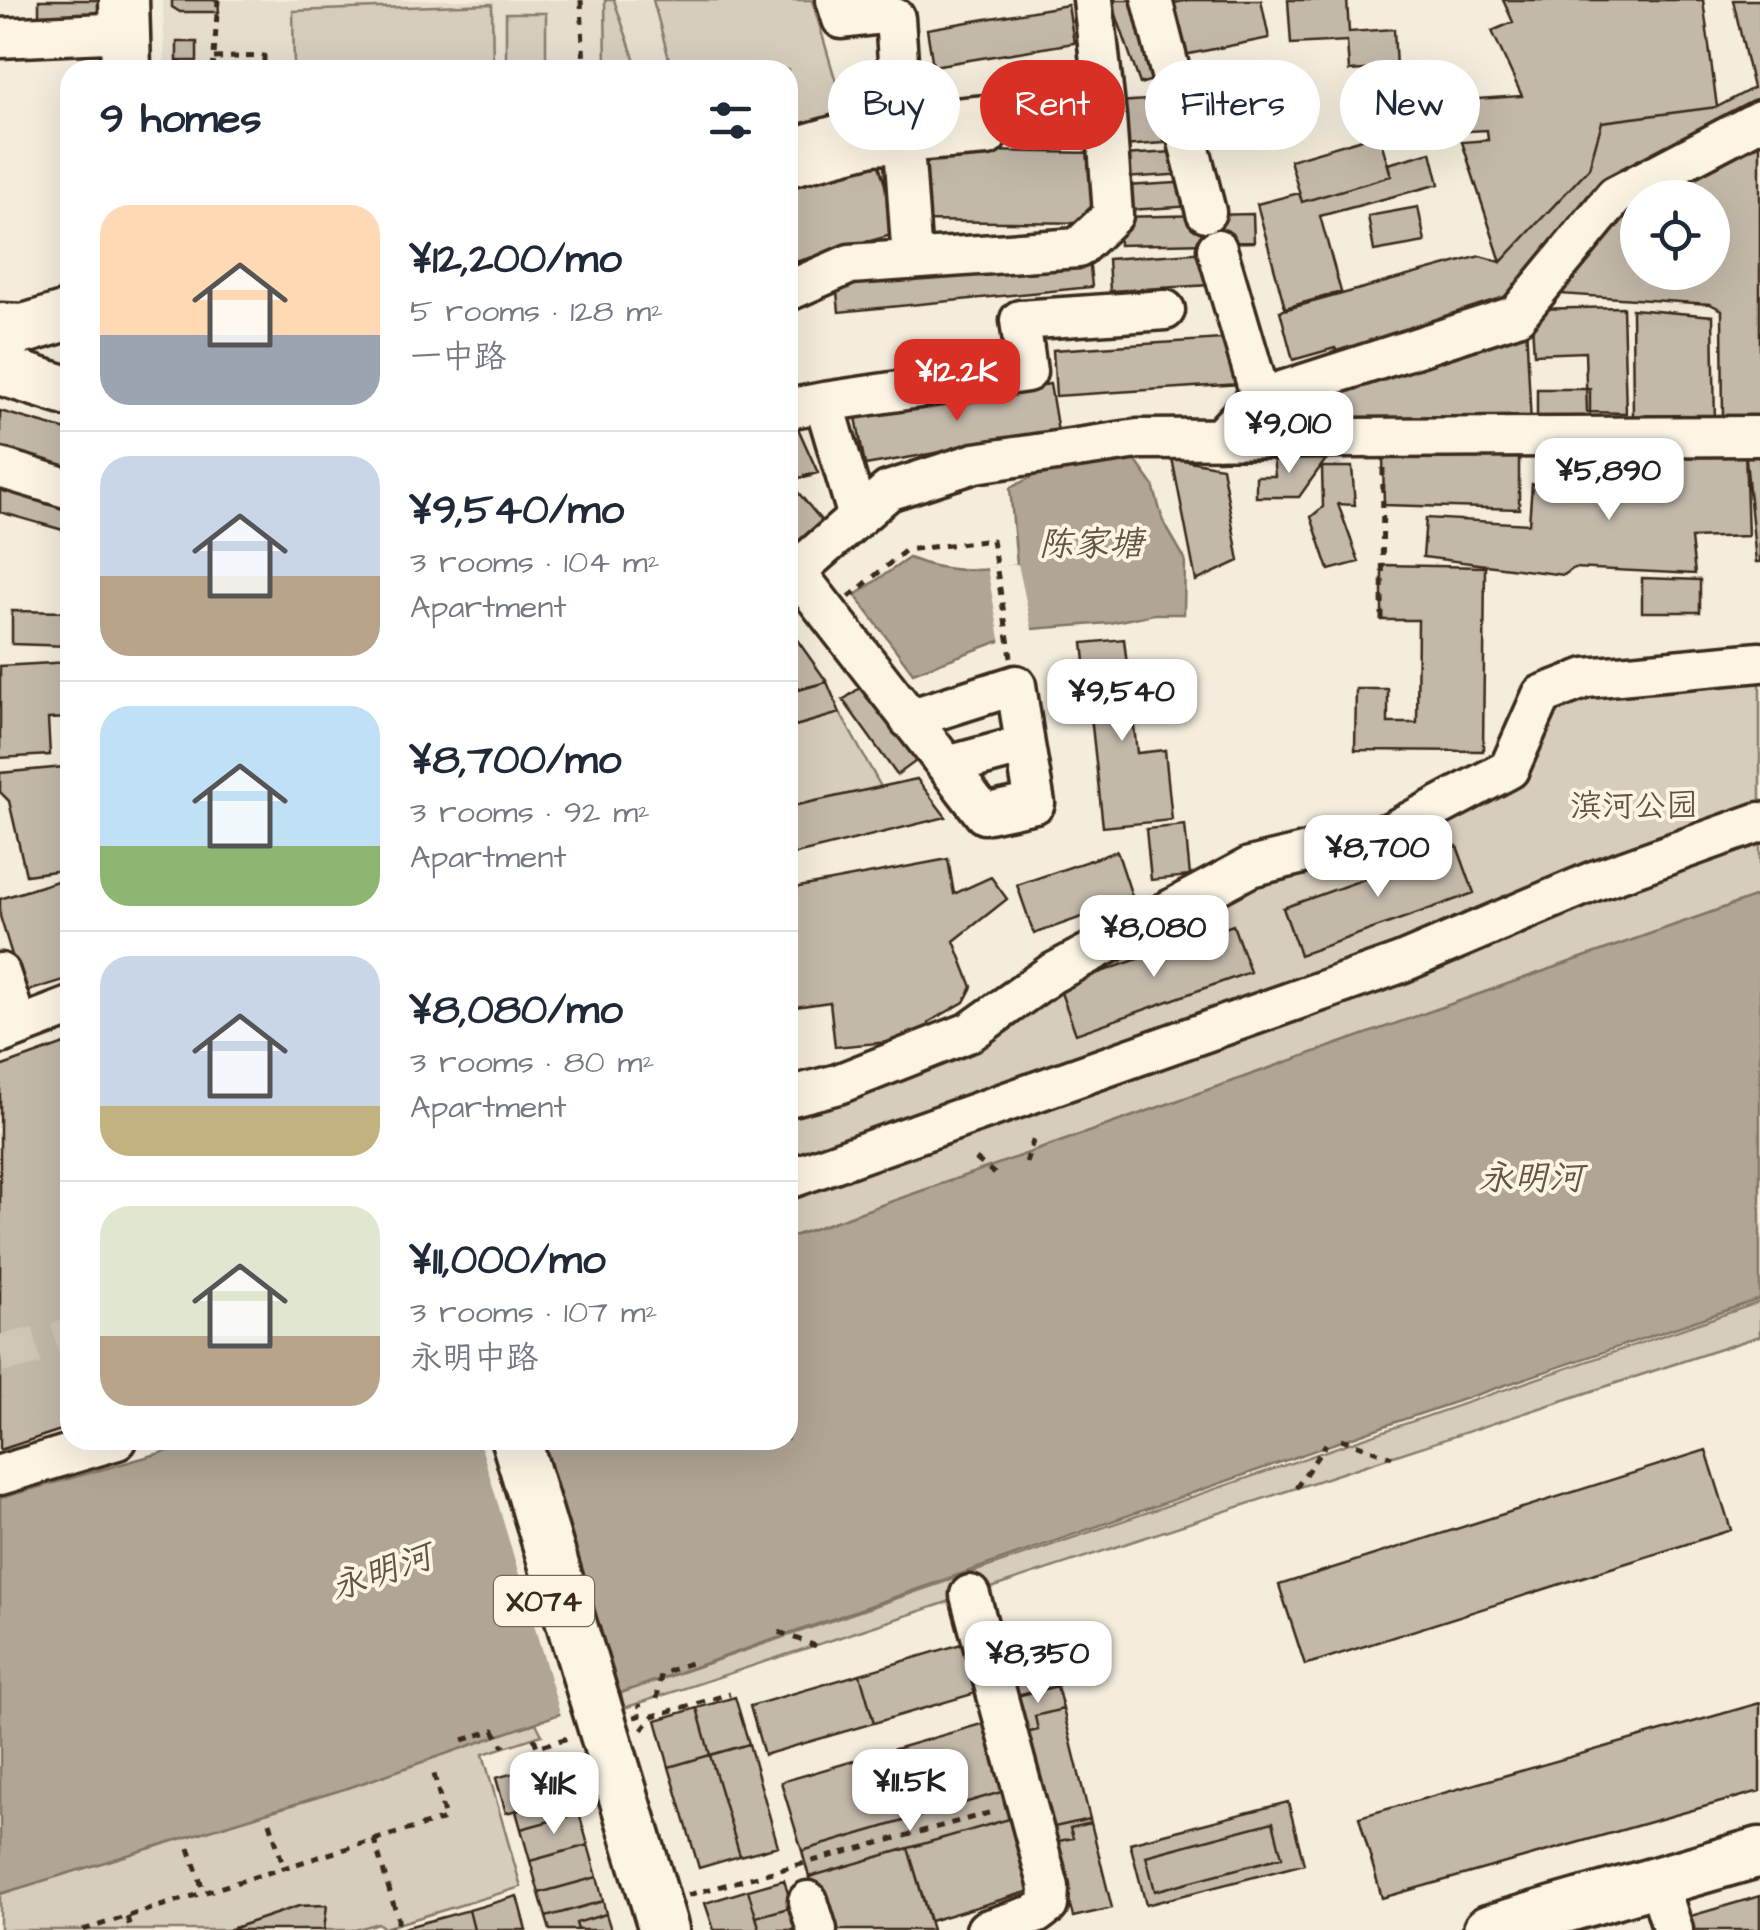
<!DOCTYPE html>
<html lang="en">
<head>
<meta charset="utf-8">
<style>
	body { margin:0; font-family:"Architects Daughter","LXGW WenKai TC",sans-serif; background:#f2f2f3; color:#1f2937; height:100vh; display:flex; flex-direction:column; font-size:38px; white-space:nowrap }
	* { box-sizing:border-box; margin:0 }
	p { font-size:32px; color:#747a83 }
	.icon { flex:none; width:55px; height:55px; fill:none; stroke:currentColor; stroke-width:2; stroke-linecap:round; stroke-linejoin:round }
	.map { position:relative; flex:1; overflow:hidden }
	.side { position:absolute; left:60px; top:60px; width:738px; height:1390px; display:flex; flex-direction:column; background:#fff; border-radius:30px; box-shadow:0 10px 40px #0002 }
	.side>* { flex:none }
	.top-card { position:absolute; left:828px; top:60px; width:782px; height:90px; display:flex; gap:20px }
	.fabs { position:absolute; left:1620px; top:180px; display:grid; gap:20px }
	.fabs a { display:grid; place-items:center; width:110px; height:110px; border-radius:50%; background:#fff; box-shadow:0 10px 40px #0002; font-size:50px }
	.price { position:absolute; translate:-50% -85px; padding:0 22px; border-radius:20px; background:#fff; color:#222; font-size:32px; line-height:65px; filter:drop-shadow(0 2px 5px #0008) }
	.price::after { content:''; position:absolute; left:50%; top:60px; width:30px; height:22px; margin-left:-15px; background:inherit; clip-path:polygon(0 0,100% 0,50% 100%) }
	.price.active { background:#d93025; color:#fff }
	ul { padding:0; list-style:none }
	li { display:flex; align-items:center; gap:30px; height:250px; padding:0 40px }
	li+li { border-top:2px solid #e0e1e3 }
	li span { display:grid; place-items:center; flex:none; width:280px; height:200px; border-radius:30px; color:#555 }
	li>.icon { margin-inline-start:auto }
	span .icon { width:120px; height:120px; fill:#fffc; stroke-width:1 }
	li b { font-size:42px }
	h2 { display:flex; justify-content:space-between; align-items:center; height:120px; padding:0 40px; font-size:42px }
	.tag { padding:0 35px; border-radius:45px; background:#fff; box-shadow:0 10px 40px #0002; font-size:35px; line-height:90px }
	.tag.active { background:#d93025; color:#fff }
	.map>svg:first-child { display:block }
	.built { fill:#e5ddce }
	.green { fill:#d6cdbd; stroke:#887c6e; stroke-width:2.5 }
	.water { fill:#b0a596; stroke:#817466; stroke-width:2.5 }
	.pier { fill:#f4eddd }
	.building { fill:#c3b9aa; stroke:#3b2a1e; stroke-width:2.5 }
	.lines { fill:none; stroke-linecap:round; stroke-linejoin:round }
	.minor-tunnel { stroke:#cfc6b7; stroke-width:38; stroke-dasharray:38 19; stroke-linecap:butt }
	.minor-casing { stroke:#3b2a1e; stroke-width:45 }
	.major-casing { stroke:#3b2a1e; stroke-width:55 }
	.path { stroke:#3b2a1e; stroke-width:5; stroke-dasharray:8 8; stroke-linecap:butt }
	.minor { stroke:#fcf5e5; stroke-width:38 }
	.major { stroke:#fcf5e5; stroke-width:48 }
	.labels { text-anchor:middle; stroke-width:8; stroke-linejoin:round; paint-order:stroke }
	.shield { fill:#fcf5e5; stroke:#75675a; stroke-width:2.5 }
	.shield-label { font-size:30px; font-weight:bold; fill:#3b2a1e }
	.park-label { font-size:32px; fill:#625346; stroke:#fcf5e5 }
	.water-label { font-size:35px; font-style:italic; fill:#645548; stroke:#fcf5e5 }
</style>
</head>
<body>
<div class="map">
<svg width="1760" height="1930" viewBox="0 0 1760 1930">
	<rect width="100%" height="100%" fill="#f4eddd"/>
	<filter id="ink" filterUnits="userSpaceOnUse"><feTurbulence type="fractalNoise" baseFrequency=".01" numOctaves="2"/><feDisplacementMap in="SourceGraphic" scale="20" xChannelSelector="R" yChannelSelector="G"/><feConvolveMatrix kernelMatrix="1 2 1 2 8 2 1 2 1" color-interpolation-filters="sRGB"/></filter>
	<g filter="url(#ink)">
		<!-- built -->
		<path class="built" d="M163,0h652l30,113 -57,-43h-623z"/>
		<!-- green -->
		<path class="green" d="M605,0h9l24,70h-32z
			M653,0h159l33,113 -57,18v-61h-116z
			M492,4l1,66h-199l-1,-59z
			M506,13h40v57h-40z
			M1760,662v233l-972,343v-122l50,-32 213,-110 458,-205 33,-74z
			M840,713l41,74 -93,20v-79z
			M1760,1302v34l-1136,372 -3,-15z
			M536,1723l6,12 -59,19 38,133 -137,41 -6,-5 -23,7h-31l2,-25 -27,1 -71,24h-228v-36z"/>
		<!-- water -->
		<path class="water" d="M1133,457l20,28 10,36 22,38 -1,55h-30l-45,9 -77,6 -119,44 -58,-78 54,-37c36,15 71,15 108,7l-7,-77 32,-16z
			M1760,895v404l-370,125 -1039,363 -351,107v-396l207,-58h581v-202z"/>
		<!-- pier -->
		<path class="pier" d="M1018,564l15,70 -32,10 -14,-76z
			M479,1440h51l83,261 -51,18z"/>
		<!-- building -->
		<path class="building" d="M39,0h71v16l-71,1z
			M172,0h46l1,12h-39l-8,-5z
			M1111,0h25l26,77 -22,7z
			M1189,0h72l8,38 -85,17 -10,-52z
			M1288,0h59l2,32 45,-3 2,39 -47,3 -2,-30 -56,3z
			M1503,0h200l14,107 -115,15 -13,46 -88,94 -39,-120 26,-2 -1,-10 -37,2 -2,-31 74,-5 -30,-65 21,-9z
			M1733,0h27v113l-51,12 -106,67 -90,114 -169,56 -9,-14 -42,12 -13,-49 200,-55 21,6 88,-94 13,-46 115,-15 36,-19z
			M1068,5l6,38 -141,23 -6,-37z
			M177,42h20v19h-20z
			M1063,84h37l-1,60 -95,-1 1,-46 58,1z
			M1160,99l4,44 -42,3 -3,-44z
			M1379,134l12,42 -89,26 -12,-42z
			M1760,134v286l-37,2 -1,-112 -12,-6 -151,-10 72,-92 7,-4v74h74v-74h-73z
			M915,150l183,3 -1,70 -183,-2z
			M1174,152l14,22 -64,4 -2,-23z
			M1431,152l8,32 -119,32 21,76 -56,16 -28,-104 42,-11 3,9 89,-26 -3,-12z
			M877,158l22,75 -111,31v-88z
			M1193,182l2,24 -67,4 -2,-24z
			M1418,207l7,35 -51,9 -6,-35z
			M1253,214l1,28 -135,3 -1,-28z
			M1207,252l3,33 -100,6 -2,-32z
			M1089,257l3,30 -253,25 -3,-30z
			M1623,307l3,106 -39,-1 -2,-60 -51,2 -3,-45z
			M1632,309l81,7 2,109 -82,-4z
			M1526,322l5,103 -222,-3 -9,-26z
			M1237,338l3,46 -184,12 -3,-46z
			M1050,384l8,48 -193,33 -9,-48z
			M1537,389h53v30h-53z
			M0,411l70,20v51l-70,-20z
			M797,426l21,47 -30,8v-52z
			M1671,448l74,1 3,87 -57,2 4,36 -121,-6 -10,7 -141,-18 3,-39 103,6 3,-40 103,6v11l39,-1z
			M1745,449h15v113h-4z
			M1329,455l-30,42h-43v-21h19l-2,-20z
			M1383,456l136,2v51l-135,-4z
			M1172,458l50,9 17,94 -43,20z
			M1322,467h30l3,38 -17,-1 21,58 -30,8 -18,-53 12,-10z
			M0,487l70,21v24l-70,-20z
			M797,491l28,34 -37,30v-57z
			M1382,565l103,2 -2,184 -128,-1 1,-61h32v34h29l1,-103h-36z
			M1642,578l58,2v32h-58z
			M12,611l58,1v34l-58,-2z
			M788,627l39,55 -39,10z
			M1124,639l13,114 28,-3 7,70 -69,7 -20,-184z
			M70,662v56l-22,1 2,36 -50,3v-92z
			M827,682l13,31 -52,15v-35z
			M865,684l54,75 -22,16 -54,-75z
			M67,726h3v143l-44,6 -17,-74 -9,-9v-19l64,-6 6,-11z
			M917,779l29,38 -158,39v-49z
			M1185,825l5,51 -39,4 -5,-51z
			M1457,846l17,47 -174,62 -17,-47z
			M1117,851l16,48 -99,35 -17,-49z
			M948,859l6,35 37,-17 16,22 -53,42 18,46 -8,15 -35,20 4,16 -98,9 -5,-45 -42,6v-119z
			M70,877v101l-52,16 1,-16 -19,-62v-17z
			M1233,925l17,47 -174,62 -17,-47z
			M70,1042v385l-70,23v-383z
			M1706,1450l25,80 -426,135 -26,-80z
			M1043,1629l14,57 -40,10 -14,-57z
			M961,1644l15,49 -102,30 -14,-49z
			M860,1674l14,49 -110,32 -14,-49z
			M1057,1686l6,23 -28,7 3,14 -12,3 -9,-37z
			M735,1697l14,47 -39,11 -13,-47z
			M1760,1703v88l-378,107 -23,-81z
			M697,1708l13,47 -41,12 -13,-47z
			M1063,1709l27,110 -40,9 -24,-95 12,-3 -3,-14z
			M988,1722l20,68 -206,61 -21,-69z
			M749,1744l29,102 -38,10 -30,-101z
			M710,1755l30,101 -41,12 -30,-101z
			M564,1759l10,36 -68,18 -10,-35z
			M1008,1790l8,27 -207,60 -7,-26z
			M574,1795l5,18 -58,16 -5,-18z
			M1288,1802l16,62 -158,41 -16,-62z
			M579,1813l9,32 -58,16 -9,-32z
			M1016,1817l21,72 -107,32 -22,-73z
			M1090,1819l1,4 -21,5 3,10 -19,4 -4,-14z
			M1273,1822l9,35 -127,34 -9,-35z
			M1091,1823l21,85 -39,9 -19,-75 19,-4 -3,-10z
			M588,1845l9,32 -58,16 -9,-32z
			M908,1848l24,82h-107l-16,-53z
			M597,1877l6,24 -57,16 -7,-24z
			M784,1880l8,27 -36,10 -8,-27z
			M748,1890l12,40h-46l-9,-27z
			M517,1896l9,34h-52l-5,-20z
			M1760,1896v34h-69l-4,-13z
			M603,1901l3,13 -30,9 2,7h-28l-4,-13z
			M327,1905l-3,25h-96l71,-24z
			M792,1907l7,23h-39l-4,-13z
			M469,1910l5,20h-78z
			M606,1914l5,16h-33l-2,-7z"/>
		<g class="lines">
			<!-- minor-tunnel -->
			<path class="minor-tunnel" d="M0,1354l70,-16"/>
			<!-- minor casing -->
			<g class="minor-casing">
				<path id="minor" d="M836,0l6,19 41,-5 12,4 17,242
					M1152,0l54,212
					M0,38l106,-5 18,-6
					M788,149l80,-23 119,-11v21l-115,9 -84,22
					M1217,249l44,149
					M788,291l62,-27 228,-16 35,-33 -7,-99 -13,-116
					M824,402l203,-30 -7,-52 145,-10
					M788,409l36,-7 34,115
					M1219,439l38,-40 260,-84 98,-119 145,-76
					M0,468l70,21
					M796,572l151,194 78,-21 -9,-60 -107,34
					M788,578l100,-87 87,-28 163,-24 622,-3
					M947,766l37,48 51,-11 -10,-58
					M0,973l18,54
					M0,1034l70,-27
					M788,1097l50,-13 132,-52 81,-58 199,-107 139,-34 120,-64 33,-74 44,-17 174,-16
					M788,1179l613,-216 193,-82 166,-59
					M0,1475l117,-35
					M970,1595l79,292 -1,18 -12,9 -50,16
					M1658,1882l15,48
					M808,1901l9,29"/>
			</g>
			<!-- major casing -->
			<g class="major-casing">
				<path id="major" d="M124,0l2,70
					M0,328l24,1 46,-14
					M0,370l70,22
					M516,1440l148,490
					M1488,1930l272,-78"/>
			</g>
			<!-- path -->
			<path class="path" d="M581,0l3,70
				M214,58l50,-2v14
				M164,68l49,-2
				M213,70l5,-70
				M788,481l26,-7
				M849,597l57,-47 86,-10 19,117
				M1382,620l1,-152
				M976,1159l19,15
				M1026,1163l8,-25
				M1341,1439l51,18
				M1296,1488l30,-44
				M779,1632l37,14
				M657,1699l4,-25 29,-11
				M634,1717l8,-2 -3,-11
				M642,1730l11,-14 77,-22
				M534,1738l3,9 31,-9 1,4
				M463,1740l31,-10 10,17
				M270,1822l14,46
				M374,1840l71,-21 -12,-49
				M189,1848l15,45
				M688,1895l308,-84
				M127,1917l4,13
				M83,1930l291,-90 24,79v8l-10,3"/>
			<!-- minor -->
			<use href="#minor" class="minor"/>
			<!-- major -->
			<use href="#major" class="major"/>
		</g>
	</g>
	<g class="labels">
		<!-- shield labels -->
		<rect class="shield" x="494" y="1576" width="100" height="50" rx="8"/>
		<g class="shield-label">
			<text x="544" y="1611">X074</text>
		</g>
		<!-- park labels -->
		<g class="park-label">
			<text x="1634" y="816">滨河公园</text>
		</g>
		<!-- water labels -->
		<g class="water-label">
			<text x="1091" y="555">陈家塘</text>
			<text x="1531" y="1189">永明河</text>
			<text transform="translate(381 1571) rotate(-19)" y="12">永明河</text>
		</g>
	</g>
</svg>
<div class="fabs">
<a><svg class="icon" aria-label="locate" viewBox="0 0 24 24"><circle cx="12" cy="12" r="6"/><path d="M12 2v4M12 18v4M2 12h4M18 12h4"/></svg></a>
</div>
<b class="price active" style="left:957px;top:424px">¥12.2K</b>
<b class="price" style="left:1289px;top:476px">¥9,010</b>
<b class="price" style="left:1609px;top:523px">¥5,890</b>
<b class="price" style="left:1122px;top:744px">¥9,540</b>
<b class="price" style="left:1378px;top:900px">¥8,700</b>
<b class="price" style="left:1154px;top:980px">¥8,080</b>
<b class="price" style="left:1038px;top:1706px">¥8,350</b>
<b class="price" style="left:910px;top:1834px">¥11.5K</b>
<b class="price" style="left:554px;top:1837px">¥11K</b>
<div class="top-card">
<a class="tag">Buy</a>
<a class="tag active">Rent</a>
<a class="tag">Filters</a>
<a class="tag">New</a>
</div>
<section class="side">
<h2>9 homes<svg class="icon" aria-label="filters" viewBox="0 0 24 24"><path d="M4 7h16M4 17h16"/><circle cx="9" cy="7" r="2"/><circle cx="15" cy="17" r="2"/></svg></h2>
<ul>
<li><span style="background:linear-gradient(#ffd9b3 65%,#9aa5b1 0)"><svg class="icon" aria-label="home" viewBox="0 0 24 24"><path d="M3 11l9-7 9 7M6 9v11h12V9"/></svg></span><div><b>¥12,200/mo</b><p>5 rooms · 128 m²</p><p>一中路</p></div></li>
<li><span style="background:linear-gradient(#c9d6e8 60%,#b9a48a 0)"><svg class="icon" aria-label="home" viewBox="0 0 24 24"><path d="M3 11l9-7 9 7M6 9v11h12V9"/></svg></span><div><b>¥9,540/mo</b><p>3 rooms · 104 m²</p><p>Apartment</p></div></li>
<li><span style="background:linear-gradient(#bfe0f5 70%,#8fb573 0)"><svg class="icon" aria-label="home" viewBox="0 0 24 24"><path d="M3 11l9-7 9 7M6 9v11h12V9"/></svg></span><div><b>¥8,700/mo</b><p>3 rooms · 92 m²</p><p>Apartment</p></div></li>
<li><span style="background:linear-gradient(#c9d6e8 75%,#c2b280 0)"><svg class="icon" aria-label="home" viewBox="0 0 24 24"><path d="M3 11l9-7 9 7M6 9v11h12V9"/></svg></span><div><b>¥8,080/mo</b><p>3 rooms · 80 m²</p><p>Apartment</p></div></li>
<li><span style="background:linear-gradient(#dfe7d0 65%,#b9a48a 0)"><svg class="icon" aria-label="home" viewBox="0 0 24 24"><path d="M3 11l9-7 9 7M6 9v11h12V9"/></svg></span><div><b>¥11,000/mo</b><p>3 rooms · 107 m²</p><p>永明中路</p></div></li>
</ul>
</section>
</div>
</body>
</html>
